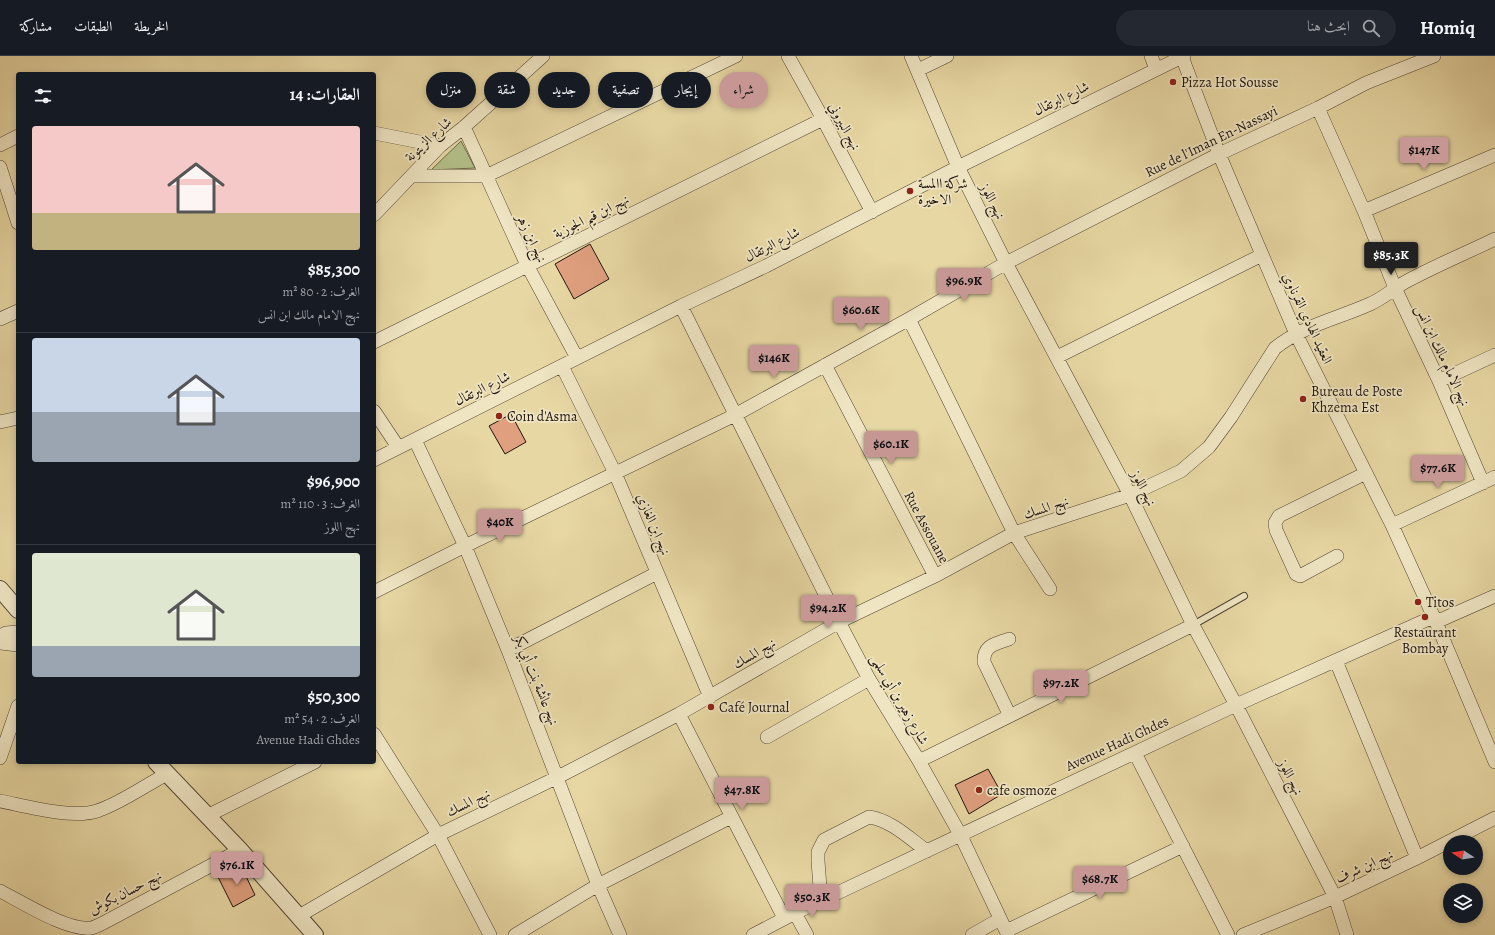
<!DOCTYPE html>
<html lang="ar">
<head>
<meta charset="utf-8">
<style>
	body { margin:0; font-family:Alegreya,Amiri,serif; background:#242831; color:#f1f3f6; direction:rtl; height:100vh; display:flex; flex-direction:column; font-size:15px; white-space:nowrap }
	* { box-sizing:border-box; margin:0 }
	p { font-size:13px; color:#9ea1a6 }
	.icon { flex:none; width:22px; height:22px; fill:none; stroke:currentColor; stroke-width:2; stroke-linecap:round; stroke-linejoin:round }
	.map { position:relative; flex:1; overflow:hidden; direction:ltr }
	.panel { position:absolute; left:16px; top:16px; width:360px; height:692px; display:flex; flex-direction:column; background:#171b24; border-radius:4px; box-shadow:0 2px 6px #0003; direction:rtl }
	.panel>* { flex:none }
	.banner { position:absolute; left:388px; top:16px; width:380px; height:36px; direction:rtl; display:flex; gap:8px }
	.needle { width:26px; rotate:282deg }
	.tools { position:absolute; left:1443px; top:779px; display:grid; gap:8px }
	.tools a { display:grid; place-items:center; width:40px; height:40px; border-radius:50%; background:#171b24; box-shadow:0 2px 6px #0003; font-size:20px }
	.price { position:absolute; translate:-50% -34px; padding:0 9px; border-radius:4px; background:#c59692; color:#111; font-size:13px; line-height:26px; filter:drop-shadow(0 1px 2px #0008) }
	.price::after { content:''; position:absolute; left:50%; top:24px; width:12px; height:9px; margin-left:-6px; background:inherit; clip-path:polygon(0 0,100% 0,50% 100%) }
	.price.on { background:#222; color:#fff }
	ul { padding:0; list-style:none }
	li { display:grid; align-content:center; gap:8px; height:212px; padding:0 16px }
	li+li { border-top:1px solid #363941 }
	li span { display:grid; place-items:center; height:124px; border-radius:4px; color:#555 }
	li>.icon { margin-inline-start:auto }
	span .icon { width:72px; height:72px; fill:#fffc; stroke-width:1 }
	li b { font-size:17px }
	h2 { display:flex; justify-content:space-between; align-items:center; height:48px; padding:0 16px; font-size:17px }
	.chip { padding:0 14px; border-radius:18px; background:#171b24; box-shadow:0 2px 6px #0003; font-size:14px; line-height:36px }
	.chip.on { background:#c59692; color:#111 }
	header { display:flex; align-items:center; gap:24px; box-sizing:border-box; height:56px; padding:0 20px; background:#171b24; border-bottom:1px solid #363941 }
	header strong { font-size:19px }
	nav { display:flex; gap:22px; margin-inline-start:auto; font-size:14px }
	.search { width:280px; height:36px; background:#242831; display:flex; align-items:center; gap:10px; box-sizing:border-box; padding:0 14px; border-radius:22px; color:#9ea1a6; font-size:15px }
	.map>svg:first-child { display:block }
	.green { fill:#b3bf87; stroke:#6a6a4a }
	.building { fill:#e0a07f; stroke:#20140e }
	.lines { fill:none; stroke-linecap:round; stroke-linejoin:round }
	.service-casing { stroke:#524533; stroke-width:8 }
	.minor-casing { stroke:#524533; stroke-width:14 }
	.tertiary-casing { stroke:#524533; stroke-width:18 }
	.service { stroke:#efe5c3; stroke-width:6 }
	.minor { stroke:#efe5c3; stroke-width:13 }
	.tertiary { stroke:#efe5c3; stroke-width:16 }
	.poi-dot { fill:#8f2418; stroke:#efe5c3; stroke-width:1.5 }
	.labels { text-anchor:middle; stroke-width:3.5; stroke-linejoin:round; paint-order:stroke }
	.poi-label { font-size:14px; fill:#20140e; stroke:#efe5c3; text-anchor:start }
	.street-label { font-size:14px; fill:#20140e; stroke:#efe5c3 }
</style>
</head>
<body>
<header>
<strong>Homiq</strong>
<div class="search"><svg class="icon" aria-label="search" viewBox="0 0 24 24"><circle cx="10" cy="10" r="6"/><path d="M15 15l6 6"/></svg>ابحث هنا</div>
<nav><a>الخريطة</a><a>الطبقات</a><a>مشاركة</a></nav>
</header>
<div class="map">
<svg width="1495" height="879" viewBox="0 0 1495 879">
	<rect width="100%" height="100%" fill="#e7d7a3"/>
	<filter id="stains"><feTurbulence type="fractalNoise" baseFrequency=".005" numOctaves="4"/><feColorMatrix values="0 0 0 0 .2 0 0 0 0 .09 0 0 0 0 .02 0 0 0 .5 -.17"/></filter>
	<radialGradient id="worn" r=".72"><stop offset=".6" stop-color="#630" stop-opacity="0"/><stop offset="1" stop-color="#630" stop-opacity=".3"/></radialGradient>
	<!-- green -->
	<path class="green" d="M461,85l14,27 -44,2z"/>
	<!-- building -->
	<path class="building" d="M590,188l19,35 -35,20 -19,-35z
		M511,358l15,28 -21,12 -16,-28z
		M988,713l14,25 -33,20 -14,-29z
		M241,810l14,29 -22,12 -15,-30z"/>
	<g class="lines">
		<!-- service casing -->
		<g class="service-casing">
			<path id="service" d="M1193,569l51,-29"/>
		</g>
		<!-- minor casing -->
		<g class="minor-casing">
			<path id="minor" d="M788,0l35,63 49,93
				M911,0l47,111 48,96 124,232 63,130 43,80 99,192 12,38
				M1151,0l5,13
				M1182,1l37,97 77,180 96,191 44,97 59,140
				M918,14l29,-14
				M1318,52l46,103 31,77 44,93 44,102
				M464,71l63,138 50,93
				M374,77l66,13
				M0,89l18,-9
				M0,111l18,56
				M413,120h73l250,-120
				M1364,155l131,-56
				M374,159l66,-69 24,-19 79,-71
				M681,250l158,316 30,57 50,82 42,75 47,99
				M0,263l18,-8
				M909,263l105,214 36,56
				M374,286l449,-223
				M1057,301l205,-102
				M825,309l110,211
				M562,310l53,107 95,224
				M1439,325l56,-26
				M374,355l24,36
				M0,366l18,-4
				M415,384l50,106 43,104 90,235 22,50
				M374,404l307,-154 85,-40 192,-99 226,-111
				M1392,469l103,-48
				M1337,500l-37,20 -4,-2 -20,-44 -1,-7 4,-7 87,-43
				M374,536l91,-46 270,-131 174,-96 97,-56 213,-109 99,-46 48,-25 68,-27
				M1436,566l59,-26
				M0,580l6,-3 12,-1
				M1009,583c-13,5 -26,6 -25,23l26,54
				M0,587l18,2
				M508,594l149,-77
				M1336,605l81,197
				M679,658l105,204
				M374,678l64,101 52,100
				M767,681l102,-58
				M1135,697l93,182
				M0,702l18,-52
				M919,705l274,-136
				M0,745c26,5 72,18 97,10 24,-8 47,-25 70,-37
				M207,760l108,-54
				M0,835c22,11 67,40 91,37 5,-1 10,-4 14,-6l135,-72
				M821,844l-3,-39v-9l6,-12 45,-23c22,3 41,22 58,34
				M795,857l12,22
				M299,860l139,-81 120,-58 121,-63 160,-92 96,-46 79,-43 116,-38 51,-24 28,-24 22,-30 44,-69c27,-22 64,-30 95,-44 14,-6 25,-17 39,-24 28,-15 57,-27 86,-41
				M1006,875l177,-85
				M515,879l83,-50 133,-68
				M753,879l42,-22 441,-208 197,-88
				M972,879l28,-16
				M1243,879l92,-38 82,-39 78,-40"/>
		</g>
		<!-- tertiary casing -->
		<g class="tertiary-casing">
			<path id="tertiary" d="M0,533l18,21
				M156,706l84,88 75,85"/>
		</g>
		<!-- service -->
		<use href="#service" class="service"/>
		<!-- minor -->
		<use href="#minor" class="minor"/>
		<!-- tertiary -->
		<use href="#tertiary" class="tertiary"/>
	</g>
	<!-- markers -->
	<g class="poi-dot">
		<circle cx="1173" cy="26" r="4"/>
		<circle cx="910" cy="135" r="4"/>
		<circle cx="1303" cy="343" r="4"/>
		<circle cx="499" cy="360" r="4"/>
		<circle cx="1418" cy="546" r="4"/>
		<circle cx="1425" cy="561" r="4"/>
		<circle cx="711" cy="651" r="4"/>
		<circle cx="979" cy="734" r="4"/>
	</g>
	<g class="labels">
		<!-- poi labels -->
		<g class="poi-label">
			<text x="1181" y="31">Pizza Hot Sousse</text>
			<text x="918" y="132">شركة االمسة<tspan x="918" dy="16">الاخيرة</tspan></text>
			<text x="1311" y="340">Bureau de Poste<tspan x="1311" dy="16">Khzema Est</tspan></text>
			<text x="507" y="365">Coin d'Asma</text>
			<text x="1426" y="551">Titos</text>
			<text x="1425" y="581" text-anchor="middle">Restaurant<tspan x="1425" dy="16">Bombay</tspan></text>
			<text x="719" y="656">Café Journal</text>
			<text x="987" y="739">cafe osmoze</text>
		</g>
		<!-- street labels -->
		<g class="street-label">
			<text transform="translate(1061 42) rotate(-26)" y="5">شارع البرتقال</text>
			<text transform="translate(845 70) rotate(62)" y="5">نهج البيروني</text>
			<text transform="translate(428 83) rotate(-43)" y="5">شارع الزيتونة</text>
			<text transform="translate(1211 85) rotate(-26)" y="5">Rue de l'Iman En-Nassayi</text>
			<text transform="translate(993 145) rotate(63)" y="5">نهج اللوز</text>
			<text transform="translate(591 160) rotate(-26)" y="5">نهج ابن قيم الجوزية</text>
			<text transform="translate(532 182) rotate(65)" y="5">نهج ابن زهر</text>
			<text transform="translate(772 188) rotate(-27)" y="5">شارع البرتقال</text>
			<text transform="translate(1308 262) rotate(65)" y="5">العقيد الهادي القرناوي</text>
			<text transform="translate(1443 299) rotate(65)" y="5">نهج الامام مالك ابن انس</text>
			<text transform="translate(482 332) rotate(-26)" y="5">شارع البرتقال</text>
			<text transform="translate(1144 432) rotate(63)" y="5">نهج اللوز</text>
			<text transform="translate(1046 451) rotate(-18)" y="5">نهج المسك</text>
			<text transform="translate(654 468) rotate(67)" y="5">نهج ابن الغازي</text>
			<text transform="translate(927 471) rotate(62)" y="5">Rue Assouane</text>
			<text transform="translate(754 597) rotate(-30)" y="5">نهج المسك</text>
			<text transform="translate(537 624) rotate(68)" y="5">نهج عائشة بنت أبي بكر</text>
			<text transform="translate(900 643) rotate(60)" y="5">شارع زهير بن أبي سلمى</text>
			<text transform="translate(1117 687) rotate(-25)" y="5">Avenue Hadi Ghdes</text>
			<text transform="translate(1291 721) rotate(63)" y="5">نهج اللوز</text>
			<text transform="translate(468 746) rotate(-26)" y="5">نهج المسك</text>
			<text transform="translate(1364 810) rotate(-25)" y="5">نهج ابن شرف</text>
			<text transform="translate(125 836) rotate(-27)" y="5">نهج حسان بكوش</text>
		</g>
	</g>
	<rect width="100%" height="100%" filter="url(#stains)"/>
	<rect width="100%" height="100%" fill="url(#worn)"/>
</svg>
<div class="tools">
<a><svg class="needle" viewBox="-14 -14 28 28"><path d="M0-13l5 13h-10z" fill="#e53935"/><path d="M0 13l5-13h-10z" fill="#9ea1a6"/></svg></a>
<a><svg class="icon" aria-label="layers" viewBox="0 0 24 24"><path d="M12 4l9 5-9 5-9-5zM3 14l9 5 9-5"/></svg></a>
</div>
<b class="price" style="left:1424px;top:115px">$147K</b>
<b class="price on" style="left:1391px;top:220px">$85.3K</b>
<b class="price" style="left:964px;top:246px">$96.9K</b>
<b class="price" style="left:861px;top:275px">$60.6K</b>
<b class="price" style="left:774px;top:323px">$146K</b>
<b class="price" style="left:891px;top:409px">$60.1K</b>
<b class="price" style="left:1438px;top:433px">$77.6K</b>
<b class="price" style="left:500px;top:487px">$40K</b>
<b class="price" style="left:828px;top:573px">$94.2K</b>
<b class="price" style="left:1061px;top:648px">$97.2K</b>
<b class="price" style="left:742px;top:755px">$47.8K</b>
<b class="price" style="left:237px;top:830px">$76.1K</b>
<b class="price" style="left:1100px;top:844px">$68.7K</b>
<b class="price" style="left:812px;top:862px">$50.3K</b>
<div class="banner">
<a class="chip on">شراء</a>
<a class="chip">إيجار</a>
<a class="chip">تصفية</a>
<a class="chip">جديد</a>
<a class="chip">شقة</a>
<a class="chip">منزل</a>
</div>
<section class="panel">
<h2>العقارات: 14<svg class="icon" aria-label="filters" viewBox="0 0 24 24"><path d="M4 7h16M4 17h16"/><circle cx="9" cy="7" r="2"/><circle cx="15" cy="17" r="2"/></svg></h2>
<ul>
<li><span style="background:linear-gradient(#f6c9c9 70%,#c2b280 0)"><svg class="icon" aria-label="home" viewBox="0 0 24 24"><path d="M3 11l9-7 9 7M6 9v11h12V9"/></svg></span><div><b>$85,300</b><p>الغرف: 2 · 80 m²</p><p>نهج الامام مالك ابن انس</p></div></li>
<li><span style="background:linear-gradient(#c9d6e8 60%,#9aa5b1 0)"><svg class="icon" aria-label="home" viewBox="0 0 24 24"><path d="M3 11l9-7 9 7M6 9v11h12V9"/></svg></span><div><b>$96,900</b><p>الغرف: 3 · 110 m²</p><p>نهج اللوز</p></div></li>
<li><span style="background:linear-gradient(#dfe7d0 75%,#9aa5b1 0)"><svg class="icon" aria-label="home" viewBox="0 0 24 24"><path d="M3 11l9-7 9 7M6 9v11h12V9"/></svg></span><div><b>$50,300</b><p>الغرف: 2 · 54 m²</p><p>Avenue Hadi Ghdes</p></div></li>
</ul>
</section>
</div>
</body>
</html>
